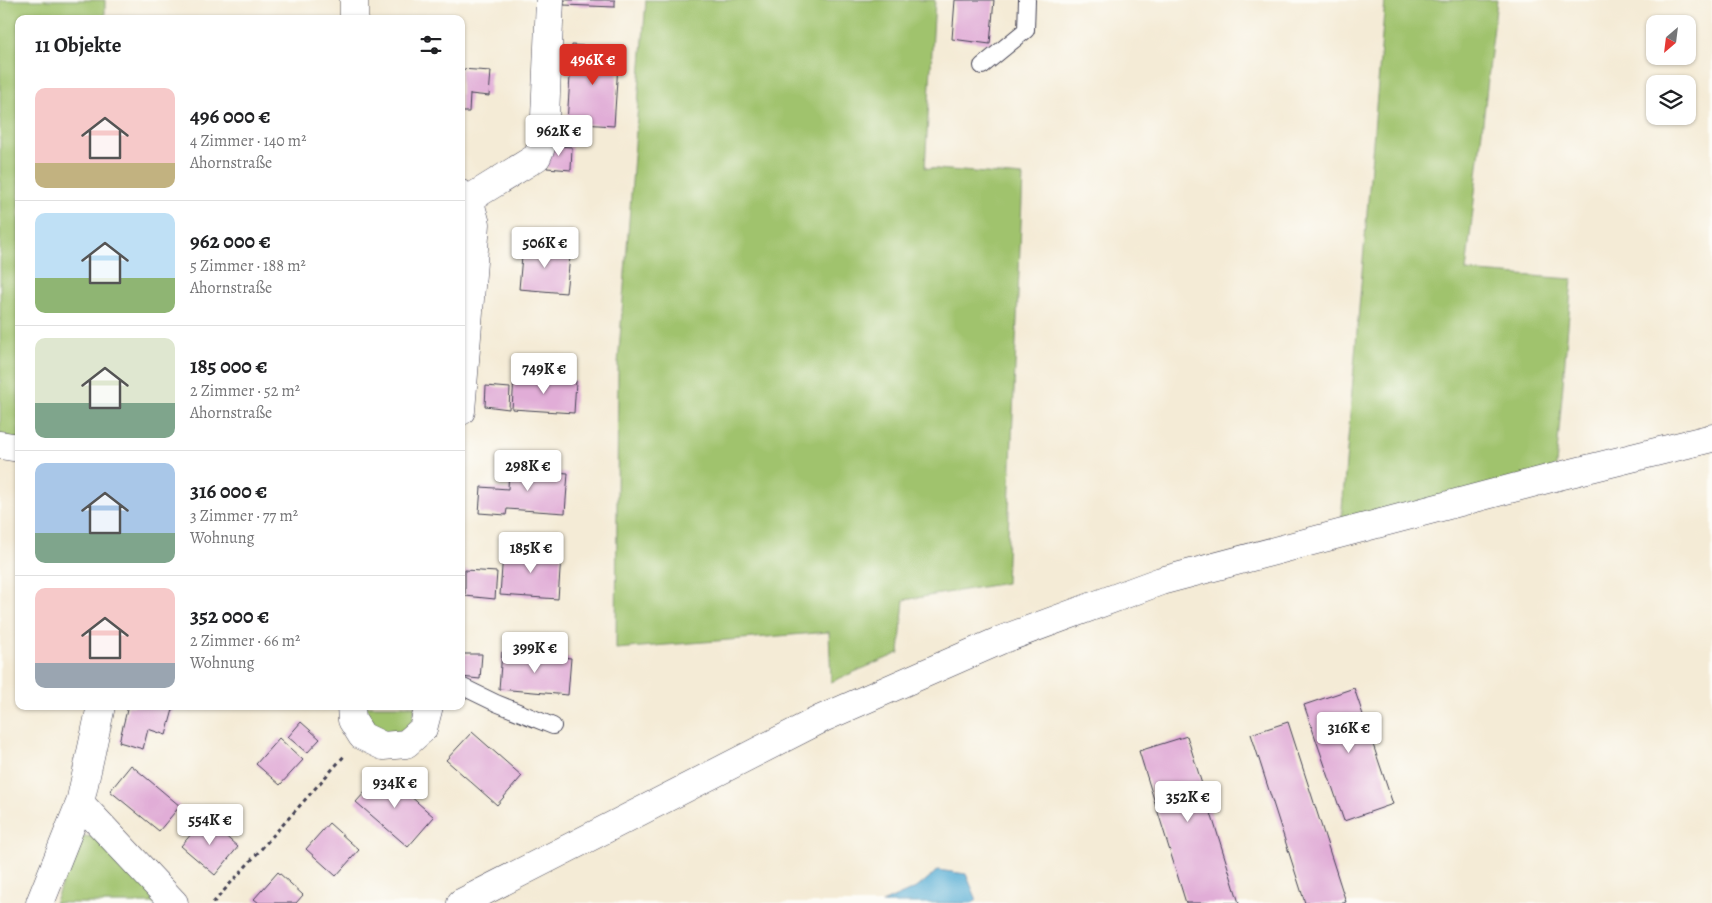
<!DOCTYPE html>
<html lang="de">
<head>
<meta charset="utf-8">
<style>
	body { margin:0; font-family:Alegreya,serif; background:#f6f6f6; color:#202124; height:100vh; display:flex; flex-direction:column; font-size:19px; white-space:nowrap }
	* { box-sizing:border-box; margin:0 }
	p { font-size:16px; color:#757577 }
	.icon { flex:none; width:28px; height:28px; fill:none; stroke:currentColor; stroke-width:2; stroke-linecap:round; stroke-linejoin:round }
	.map { position:relative; flex:1; overflow:hidden }
	.sheet { position:absolute; left:15px; top:15px; width:450px; height:695px; display:flex; flex-direction:column; background:#fff; border-radius:10px; box-shadow:0 1px 4px #0004 }
	.sheet>* { flex:none }
	.needle { width:32px; rotate:208deg }
	.buttons { position:absolute; left:1646px; top:15px; display:grid; gap:10px }
	.buttons a { display:grid; place-items:center; width:50px; height:50px; border-radius:10px; background:#fff; box-shadow:0 1px 4px #0004; font-size:25px }
	.price { position:absolute; translate:-50% -42px; padding:0 11px; border-radius:5px; background:#fff; color:#222; font-size:16px; line-height:32px; filter:drop-shadow(0 1px 2px #0008) }
	.price::after { content:''; position:absolute; left:50%; top:30px; width:15px; height:11px; margin-left:-8px; background:inherit; clip-path:polygon(0 0,100% 0,50% 100%) }
	.price.active { background:#d93025; color:#fff }
	ul { padding:0; list-style:none }
	li { display:flex; align-items:center; gap:15px; height:125px; padding:0 20px }
	li+li { border-top:1px solid #e0e0e0 }
	li span { display:grid; place-items:center; flex:none; width:140px; height:100px; border-radius:10px; color:#555 }
	li>.icon { margin-inline-start:auto }
	span .icon { width:60px; height:60px; fill:#fffc; stroke-width:1 }
	li b { font-size:21px }
	h2 { display:flex; justify-content:space-between; align-items:center; height:60px; padding:0 20px; font-size:21px }
	.map>svg:first-child { display:block }
	.green { fill:#a0c36d; stroke:#617254 }
	.water { fill:#57add4; stroke:#3c6888 }
	.building { fill:#e1add7 }
	.lines { fill:none; stroke-linecap:round; stroke-linejoin:round }
	.service-casing { stroke:#424052; stroke-width:18 }
	.minor-casing { stroke:#424052; stroke-width:29 }
	.secondary-casing { stroke:#424052; stroke-width:29 }
	.path { stroke:#424052; stroke-width:3; stroke-dasharray:4 4; stroke-linecap:butt }
	.service { stroke:#fff; stroke-width:16 }
	.minor { stroke:#fff; stroke-width:28 }
	.secondary { stroke:#fff; stroke-width:28 }
</style>
</head>
<body>
<div class="map">
<svg width="1712" height="903" viewBox="0 0 1712 903">
	<rect width="100%" height="100%" fill="#fdfcf7"/>
	<filter id="ink" filterUnits="userSpaceOnUse"><feTurbulence type="fractalNoise" baseFrequency=".02" numOctaves="2"/><feDisplacementMap in="SourceGraphic" scale="10" xChannelSelector="R" yChannelSelector="G"/><feConvolveMatrix kernelMatrix="1 2 1 2 8 2 1 2 1" color-interpolation-filters="sRGB"/></filter>
	<filter id="wash" filterUnits="userSpaceOnUse"><feTurbulence type="fractalNoise" baseFrequency=".0096" numOctaves="4" result="noise"/><feDisplacementMap in="SourceGraphic" scale="20" xChannelSelector="R" yChannelSelector="G"/><feGaussianBlur stdDeviation="1.12" result="paint"/><feColorMatrix in="noise" values="0 0 0 0 0 0 0 0 0 0 0 0 0 0 0 0 0 1.4 0 .05"/><feComposite in="paint" operator="in"/></filter>
	<g filter="url(#wash)">
		<rect width="100%" height="100%" fill="#f4ebd6"/>
		<!-- green -->
		<path class="green" d="M0,0h105v19h-86v429l-19,-3z
			M646,0h289l-10,168 98,8 -17,407 -102,17 -5,53 -68,29 -2,-50 -213,17 2,-285z
			M1385,0h112l-31,271 106,8 -17,198 -215,56z
			M361,706h54l-2,14 -8,9 -11,5h-12l-18,-14z
			M81,836l19,1 63,66h-109z"/>
		<!-- water -->
		<path class="water" d="M938,870l28,4 11,26 -6,3h-89l36,-16z"/>
		<g id="blocks">
			<!-- building -->
			<path class="building" d="M564,0h51v7l-51,-2z
				M955,0h39l-4,44 -38,-5z
				M572,45l47,4 -5,77 -47,-3z
				M461,69l30,2 -2,25 -19,-2 -1,18h-8z
				M547,145l25,2 -1,23 -24,-2z
				M523,245l48,3 -5,45 -47,-4z
				M514,377l62,4 -2,32 -62,-4z
				M486,386l24,2 -1,21 -24,-3z
				M521,464l34,3v5l13,1 -3,40 -58,-4 -1,6 -27,-2 2,-26 27,2 1,-20 11,1z
				M516,547l32,3v6l13,1 -3,42 -58,-4 3,-42 13,1z
				M465,570l32,2 -2,27 -30,-3z
				M502,652l69,6 -3,37 -69,-6z
				M461,654h21l-2,25 -19,-2z
				M1354,688l39,116 -49,17 -40,-116z
				M128,706h46l-8,29 -18,-6 -5,20 -24,-7z
				M301,722l19,17 -13,14 -19,-16z
				M1288,722l58,180 -3,1h-38l-54,-169z
				M472,732l50,44 -25,29 -51,-45z
				M1187,736l52,167h-53l-47,-152z
				M279,738l24,22 -23,25 -24,-21z
				M131,765l49,41 -21,25 -49,-40z
				M383,772l51,45 -26,30 -52,-45z
				M205,818l33,29 -23,28 -34,-29z
				M329,823l30,27 -23,26 -30,-27z
				M278,872l25,23 -7,8h-37l-5,-4z"/>
		</g>
	</g>
	<g filter="url(#ink)">
		<use href="#blocks" fill-opacity="0" stroke="#424052" stroke-width="1"/>
		<g class="lines">
			<!-- service casing -->
			<g class="service-casing">
				<path id="service" d="M982,66l44,-36 1,-30
					M461,686l35,17 57,23"/>
			</g>
			<!-- minor casing -->
			<g class="minor-casing">
				<path id="minor" d="M354,19v-19
					M461,194l8,5 7,25 -15,187
					M469,199l68,-42 7,-17 6,-140
					M0,445l19,3
					M351,706l1,14 10,16 21,10 23,-2 17,-15 6,-23
					M80,803l94,100
					M40,903l40,-100 21,-97"/>
			</g>
			<!-- secondary casing -->
			<g class="secondary-casing">
				<path id="secondary" d="M461,903l362,-185 178,-78 160,-59 394,-104 157,-39"/>
			</g>
			<!-- path -->
			<path class="path" d="M213,903l132,-148"/>
			<!-- service -->
			<use href="#service" class="service"/>
			<!-- minor -->
			<use href="#minor" class="minor"/>
			<!-- secondary -->
			<use href="#secondary" class="secondary"/>
		</g>
	</g>
</svg>
<div class="buttons">
<a><svg class="needle" viewBox="-14 -14 28 28"><path d="M0-13l5 13h-10z" fill="#e53935"/><path d="M0 13l5-13h-10z" fill="#757577"/></svg></a>
<a><svg class="icon" aria-label="layers" viewBox="0 0 24 24"><path d="M12 4l9 5-9 5-9-5zM3 14l9 5 9-5"/></svg></a>
</div>
<b class="price active" style="left:593px;top:86px">496K €</b>
<b class="price" style="left:559px;top:157px">962K €</b>
<b class="price" style="left:545px;top:269px">506K €</b>
<b class="price" style="left:544px;top:395px">749K €</b>
<b class="price" style="left:528px;top:492px">298K €</b>
<b class="price" style="left:531px;top:574px">185K €</b>
<b class="price" style="left:535px;top:674px">399K €</b>
<b class="price" style="left:1349px;top:754px">316K €</b>
<b class="price" style="left:395px;top:809px">934K €</b>
<b class="price" style="left:1188px;top:823px">352K €</b>
<b class="price" style="left:210px;top:846px">554K €</b>
<section class="sheet">
<h2>11 Objekte<svg class="icon" aria-label="filters" viewBox="0 0 24 24"><path d="M4 7h16M4 17h16"/><circle cx="9" cy="7" r="2"/><circle cx="15" cy="17" r="2"/></svg></h2>
<ul>
<li><span style="background:linear-gradient(#f6c9c9 75%,#c2b280 0)"><svg class="icon" aria-label="home" viewBox="0 0 24 24"><path d="M3 11l9-7 9 7M6 9v11h12V9"/></svg></span><div><b>496 000 €</b><p>4 Zimmer · 140 m²</p><p>Ahornstraße</p></div></li>
<li><span style="background:linear-gradient(#bfe0f5 65%,#8fb573 0)"><svg class="icon" aria-label="home" viewBox="0 0 24 24"><path d="M3 11l9-7 9 7M6 9v11h12V9"/></svg></span><div><b>962 000 €</b><p>5 Zimmer · 188 m²</p><p>Ahornstraße</p></div></li>
<li><span style="background:linear-gradient(#dfe7d0 65%,#7fa58c 0)"><svg class="icon" aria-label="home" viewBox="0 0 24 24"><path d="M3 11l9-7 9 7M6 9v11h12V9"/></svg></span><div><b>185 000 €</b><p>2 Zimmer · 52 m²</p><p>Ahornstraße</p></div></li>
<li><span style="background:linear-gradient(#a9c7e8 70%,#7fa58c 0)"><svg class="icon" aria-label="home" viewBox="0 0 24 24"><path d="M3 11l9-7 9 7M6 9v11h12V9"/></svg></span><div><b>316 000 €</b><p>3 Zimmer · 77 m²</p><p>Wohnung</p></div></li>
<li><span style="background:linear-gradient(#f6c9c9 75%,#9aa5b1 0)"><svg class="icon" aria-label="home" viewBox="0 0 24 24"><path d="M3 11l9-7 9 7M6 9v11h12V9"/></svg></span><div><b>352 000 €</b><p>2 Zimmer · 66 m²</p><p>Wohnung</p></div></li>
</ul>
</section>
</div>
</body>
</html>
